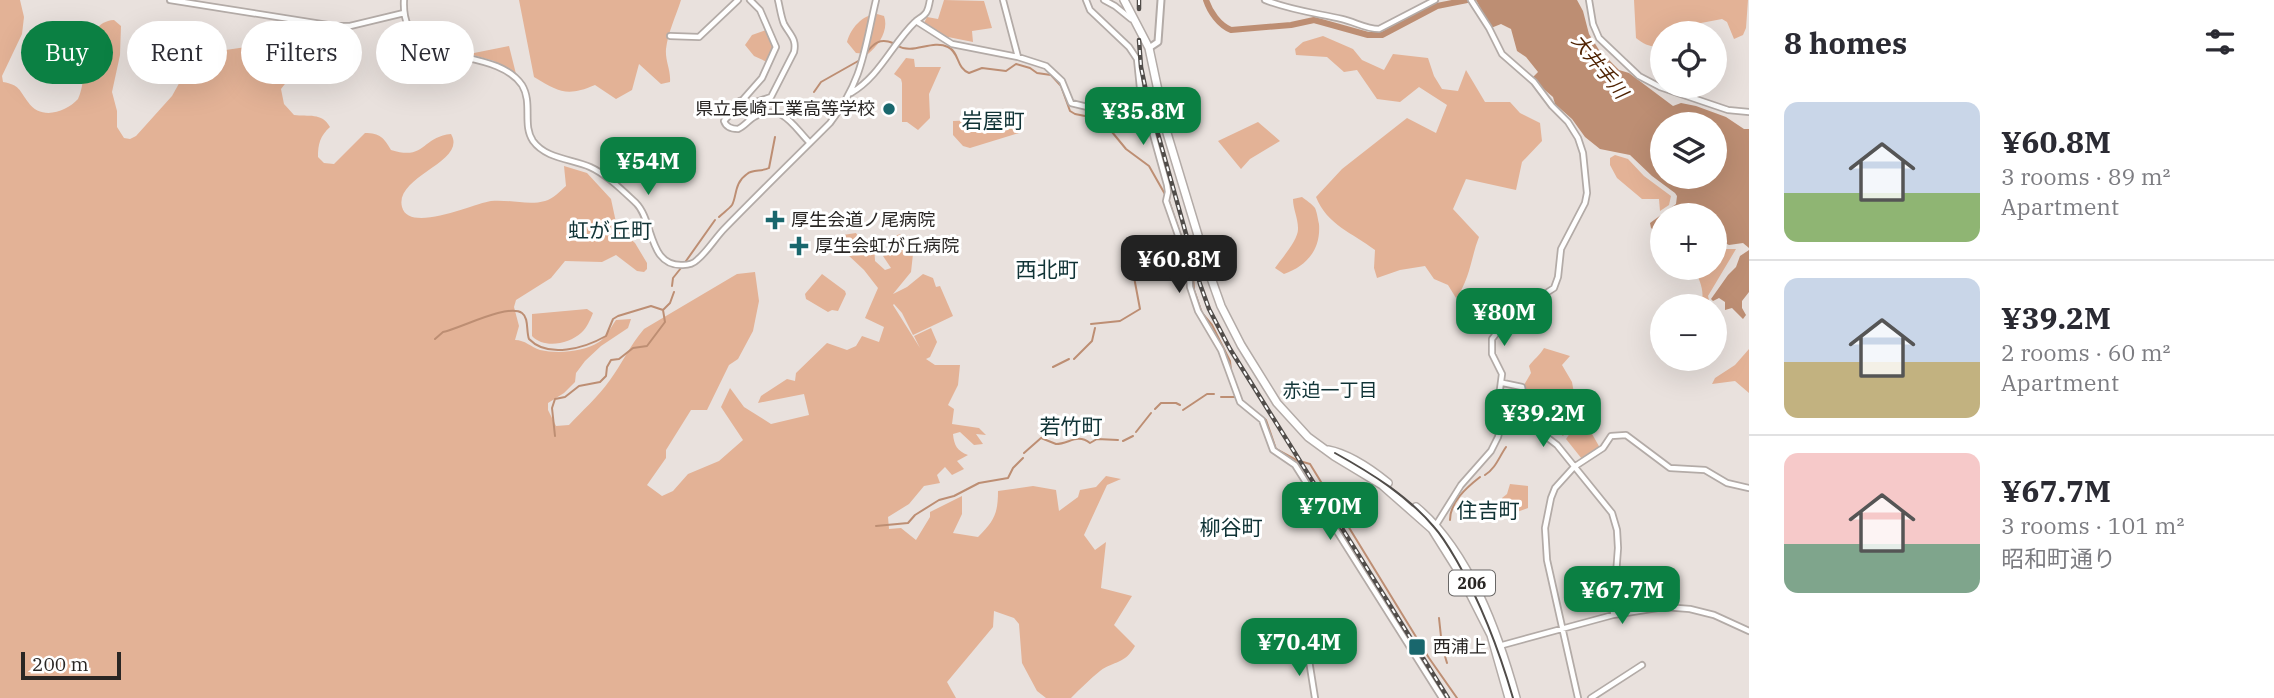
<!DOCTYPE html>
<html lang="en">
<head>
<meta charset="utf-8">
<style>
	body { margin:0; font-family:"IBM Plex Serif","Noto Sans JP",serif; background:#f2f2f3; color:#2b2b33; height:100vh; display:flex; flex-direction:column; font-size:26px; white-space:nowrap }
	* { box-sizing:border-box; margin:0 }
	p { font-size:23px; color:#7c7c81 }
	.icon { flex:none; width:38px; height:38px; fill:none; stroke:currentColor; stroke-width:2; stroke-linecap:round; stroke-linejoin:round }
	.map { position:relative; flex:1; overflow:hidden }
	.side { display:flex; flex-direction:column; background:#fff; width:525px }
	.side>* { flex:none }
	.hud { position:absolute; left:21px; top:21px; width:665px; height:63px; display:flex; gap:14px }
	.fabs { position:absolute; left:1650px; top:21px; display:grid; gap:14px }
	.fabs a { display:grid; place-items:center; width:77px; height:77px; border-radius:50%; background:#fff; box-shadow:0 7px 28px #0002; font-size:35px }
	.scale { position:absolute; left:21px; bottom:18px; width:100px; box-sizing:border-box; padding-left:7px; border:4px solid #292624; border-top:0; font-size:19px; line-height:24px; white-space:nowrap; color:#292624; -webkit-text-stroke:5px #fff; paint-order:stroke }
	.price { position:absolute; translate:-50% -60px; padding:0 16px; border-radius:14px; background:#0b8043; color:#fff; font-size:23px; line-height:46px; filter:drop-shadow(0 2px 4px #0008) }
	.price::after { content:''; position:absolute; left:50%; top:42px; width:21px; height:16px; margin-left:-10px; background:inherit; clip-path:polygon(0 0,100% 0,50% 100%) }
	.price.selected { background:#222; color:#fff }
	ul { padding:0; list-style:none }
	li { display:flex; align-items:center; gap:21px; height:175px; padding:0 35px }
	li+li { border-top:2px solid #e1e1e2 }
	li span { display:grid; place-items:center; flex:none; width:196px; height:140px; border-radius:14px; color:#555 }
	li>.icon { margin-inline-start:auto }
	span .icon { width:84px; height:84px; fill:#fffc; stroke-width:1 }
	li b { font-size:30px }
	h2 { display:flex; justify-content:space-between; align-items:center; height:84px; padding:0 35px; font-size:30px }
	.pill { padding:0 24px; border-radius:32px; background:#fff; box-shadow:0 7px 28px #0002; font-size:24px; line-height:63px }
	.pill.selected { background:#0b8043; color:#fff }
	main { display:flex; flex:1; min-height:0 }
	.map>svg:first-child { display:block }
	.green { fill:#e3b296 }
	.water { fill:#bd8e73; fill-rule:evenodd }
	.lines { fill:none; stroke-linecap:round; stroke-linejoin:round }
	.stream { stroke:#bd8e73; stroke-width:2 }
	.river { stroke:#bd8e73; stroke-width:6 }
	.secondary-casing { stroke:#b3aba7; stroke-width:8 }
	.primary-casing { stroke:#b3aba7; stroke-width:9 }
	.highway-casing { stroke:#b3aba7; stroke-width:10 }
	.secondary { stroke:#fff; stroke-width:4.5 }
	.primary { stroke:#fff; stroke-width:5 }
	.highway { stroke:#fff; stroke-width:7 }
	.tram { stroke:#514d4a; stroke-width:2 }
	.rail-casing { stroke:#514d4a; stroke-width:4.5 }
	.rail { stroke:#fff; stroke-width:2; stroke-dasharray:5; stroke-linecap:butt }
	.poi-dot { fill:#19676d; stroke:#fff; stroke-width:2.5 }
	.labels { text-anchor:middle; stroke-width:6; stroke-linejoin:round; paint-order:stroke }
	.shield { fill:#fff; stroke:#696766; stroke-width:2 }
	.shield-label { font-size:16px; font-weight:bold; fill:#292624 }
	.poi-label { font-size:18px; fill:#292624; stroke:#fff; text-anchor:start }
	.water-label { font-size:19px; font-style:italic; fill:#4f2202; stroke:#fff }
	.neighbourhood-label { font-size:19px; fill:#103336; stroke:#fff }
	.quarter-label { font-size:21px; fill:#103336; stroke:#fff }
</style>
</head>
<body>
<main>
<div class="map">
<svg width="1749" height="698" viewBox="0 0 1749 698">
	<rect width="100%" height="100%" fill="#e9e1dd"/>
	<!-- green -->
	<path class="green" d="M0,0h20l4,17 -2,17 -20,42 1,6c17,3 16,8 25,20 13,19 38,10 50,-3 11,-21 2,-77 36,-79l7,6 -1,29 -8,37 5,19v16l7,11 6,1 6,-3 36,-40 10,-18 23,-22 14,-5 27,-4 15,4h36l6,6 -8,14 -14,18 3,15 10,11c14,2 28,-3 36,12 -10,9 -12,17 -12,30l6,6 10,1 31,-31c15,0 19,5 26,17 35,11 30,-13 60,-16 17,28 -57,42 -49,73 7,27 73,-4 89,-6 18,-2 37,5 54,0 8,-2 15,-10 21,-15l-2,-20 23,7 24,26 6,28 18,16 12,20v6l-3,3 -7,-1 -21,-16 -14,7 -37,-1 -14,17 -35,22 -2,7 5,19 -4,14c10,0 16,7 25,10 18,4 43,2 59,-8 7,-4 12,-15 17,-22l15,-1 -3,9 -27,18 -16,15 -9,12 -1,9 -11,11 -16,10v7l8,16 13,-1c13,-14 29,-28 41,-45 12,-16 20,-35 34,-51l93,-55 18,-2 4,29 -6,30 -15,28 -9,6 -22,45h-16l-25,40v8l-19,27 15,11 11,-5 15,-17 31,-13 24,-21 -22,-33 9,-19 14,19 27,17 38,-9 -5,-21 -46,9 3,-7 26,-17 8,2 1,-8 31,-30 20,7 9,-4 6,-10 17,6 5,-15 -19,-9 13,-30 -14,-18 -17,-16 -4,-19 13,-2 7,11 11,1 1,16 10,9 6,-2 -8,-12 6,-3 13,-1 -8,-12 1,-4 5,-2 12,10 -11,-1 5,9 7,2 -2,18 -18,22 14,-7 16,-13 10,4 3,9 4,-1 13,30 -40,19 -11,-22 -8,-9 -1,1 27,43 -6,-12 17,-8 6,14 -7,15 -4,2 9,6h25l-2,20 -10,20 6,4 -2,15 27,4 7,7 -10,-1 7,10 -9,1 -14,-13 -7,2c1,11 4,17 15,21l-11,6 7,8 -12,6 -7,-8 -8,8 3,8 -16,3 -15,18 -21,13 1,12 12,-1 15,12 14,-23v-5l32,-16v18l-9,19 25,4c16,-16 20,-23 20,-46l35,-5 23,4 3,21 19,-14 2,-7 16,-3 10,-11 15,3 -14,6 -23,50 11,15 11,-8 -5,46 31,8 -18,29 21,21c-11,19 -20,14 -35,25 -10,8 -20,18 -29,27h-25l-9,-7 -15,-28 -3,-39 -5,-6 -20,-7 -1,16 -46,55 9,16h-956z
		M519,0h162c-5,16 -13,32 -15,49 -1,12 5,21 4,33l-9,2 -22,-20 -7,26 -16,9 -21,-14c-28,12 -36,7 -61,-8z
		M944,0l40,1 8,27 -20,3 1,11 -30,-6 -19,-13 3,-6 11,2z
		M1634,0h114l-2,28 -3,7 -9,4 -7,-17 -5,-3 -21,4 -22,-1 -6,11h-11v13c-10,2 -17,-1 -26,-8z
		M877,14l7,2c5,14 -5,29 -16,38l-12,-1 -9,-11c4,-14 15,-27 30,-28z
		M766,30l7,16 -6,16 -13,-6 -9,-11 7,-10z
		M1323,36l30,13 9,11 22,10 9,-16 35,4 6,18 8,13 16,2 8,-21 19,32h25l10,11 20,10 2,18 -20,21 -6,28 -50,-11 -13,30 26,28c-8,20 -9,43 -23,61l-8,-13 -14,-6 -9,-13 -25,4 -23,8 -3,-10 1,-18c-22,-17 -48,-25 -59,-53l26,-28 65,-51 29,15 11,-28 -28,-18 -19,15 -23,-3 -20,-29 -13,2 -17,-15 -31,-2 -1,-6 8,-7z
		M509,46l7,28 -22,-13 -25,-7z
		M906,58l8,1 1,8h26l-12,27 1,24 -12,12 -11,-8h-5v-39l-1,-4 -7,-5z
		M999,116l14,1 8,4 -2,12 -49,15 -7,-2 -10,-11v-14l25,-1z
		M1258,122l22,19 -30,18 -9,10 -23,-28z
		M1615,155l13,4 16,17 27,20 -2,9 -9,6 -1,-12h-17l-25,-21 -7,-13v-7z
		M1302,197c4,3 10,7 13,11 2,4 3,12 4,16 2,25 -12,42 -35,50l-9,-6c7,-10 24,-29 23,-40 0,-10 -5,-19 -5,-29z
		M1715,242l8,7h13l-28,47 2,8 4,2h-14c6,-13 0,-25 -6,-38h21z
		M822,274l23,17 1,3 -8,17 -6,-1 -4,2 -22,-13 -1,-5z
		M587,309l6,4c-3,7 -6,15 -12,20 -12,11 -37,16 -49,3v-22z
		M1544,348l26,8 -8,9 10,17 3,17 5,-2v10l-4,5 3,5 -16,19 -16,-12 13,-10 -6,4 -7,-3 -5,-20 -16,-6 -2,-4 7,-12 -2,-7c4,-6 11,-11 15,-18z
		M1749,349v44l-14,-12 -23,3 3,-6 20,-13z
		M1585,416l2,9 13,23 -18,11 -16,-20 13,-19z
		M1510,484l18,2v22l-22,8 -4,-18 5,-4z"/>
	<!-- water -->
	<path class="water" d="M1476,0h101l6,11 6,23 10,16 20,20 10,3 44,33 8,-3 15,3 30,11 18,12h5v119l-6,-5 -14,2 -14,-7v-23h-53v25l-3,-6 -8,-6 -1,-5 26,-19 1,-8 -2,-3 -23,-17 -22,-21 -30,-6 -15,-12 -13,-18 -17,-15 -2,-7 -13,-11 -7,-9 5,-5 -12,-15 -9,-6 -6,-22 -10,-5 -10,4zM1662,124h53v53h-53z
		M1749,250v42l-7,9v7l4,7 -3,4 -11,-11 -7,2v-8l-6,-4 -6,3 -2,-2 17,-24 8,-8 4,-11z"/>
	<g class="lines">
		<!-- stream -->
		<path class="stream" d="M898,46c15,9 34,-7 50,1 12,6 8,21 21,26l13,-5 24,3 10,-7 14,4 7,5 14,2 10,11 9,25 5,3 20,4 11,11 6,3 14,17 23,17 17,30
			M866,53c8,-10 14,-15 27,-10
			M814,92l7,-10 39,-22
			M1169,201l15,44 2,13 7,18 1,14 8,23 10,12 18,36 1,9
			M719,217c4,-4 10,-8 13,-12 5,-9 2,-22 15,-31 6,-5 15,-2 22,-6l6,-31
			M686,261l29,-41
			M672,286l1,-8 8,-10
			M1091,324l29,-3 20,-12 -9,-48 3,-13 13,-4 7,3 26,3
			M435,339l8,-7c16,-3 65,-29 79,-19 7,5 4,18 7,26 19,20 56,9 77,-3l7,-17 5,-3 33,-10 12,4
			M1074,359l18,-18 3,-13
			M1053,367l16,-8
			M1221,397h14
			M1248,406l18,14 10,29 22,12
			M1155,409l6,-6h15l4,2
			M1183,410l24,-16h7
			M1136,432l15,-19
			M555,436l-3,-28 3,-9 10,-2 14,-11 21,-4 6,-6 1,-9 4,-7 8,-1 14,-11 14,-2 18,-24 -2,-12 7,-7 4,-11
			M1123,441l10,-5
			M1024,453l17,-15 15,6c13,0 21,-11 34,-1l7,-4 21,1
			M1303,462l7,2 119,194 28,40
			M1485,475c11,-7 14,-18 21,-28
			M1450,520c0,-18 16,-32 30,-43
			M876,526l32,-3 7,-8 24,-15 15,-4 25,-13 29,-5 5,-10 10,-10
			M1439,618l3,28 5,17"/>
		<!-- river -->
		<path class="river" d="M1206,0c4,12 13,25 25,30l60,-5 23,-5 54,15h14l55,-29 30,-6"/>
		<!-- secondary casing -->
		<g class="secondary-casing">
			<path id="secondary" d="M170,0l164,26h16l54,-13
				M404,0c-4,73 88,42 118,85 11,18 0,40 11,56 13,18 39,18 57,26 16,7 33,24 46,36 18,18 12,64 47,62 5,0 10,-1 14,-5 11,-9 18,-22 28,-32 34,-35 70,-70 105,-105 33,-43 34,-72 46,-123
				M750,0l10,10 16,37 -14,31 -38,43c2,6 8,8 14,8 7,-3 11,-10 18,-13 27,-13 37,10 54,27
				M1003,0l15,57
				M1086,0l4,10 39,37 8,12 3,29 27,97 1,7 -2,9 14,40 2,15 7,17 1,14 8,24 23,39 19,52 22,18 11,30 22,15 147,233
				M1104,0l11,6 16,13
				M1265,0c25,10 50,13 77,19 13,3 24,10 37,10l56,-29
				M1589,0l4,24 6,14 40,38 21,11 68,23 21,2
				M916,21l36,23 66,13 28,9 16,15 9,22 29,7 43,-12
				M670,36l29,1 39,-37
				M851,93c29,-17 41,-49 64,-71 4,-4 10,-6 12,-11 2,-4 2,-7 3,-11
				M740,101l7,4 24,-8 23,-45c3,-13 -4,-17 -10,-28 -3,-7 -4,-16 -6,-24
				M1503,383l19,4 4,23 5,15 26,20 55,68 5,17 1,18 -5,67
				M1436,525l25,-40 30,-34 7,-14 3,-12 -3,-21 4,-30 -10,-20v-15l7,-9 24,-22 31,-20 4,-11 3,-28 24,-46 2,-10 -4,-40 -5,-15 -10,-16 -16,-16 -18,-24 -32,-28 -13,-26 -18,-28
				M1499,646l114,-31 51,-8 26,2 24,6 35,16
				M1308,654l7,44
				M1578,698l-31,-138 -2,-32 6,-30 4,-10 19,-21 29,-19 8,-12 15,-1 44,33 35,2 22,13 22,5
				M1591,698l51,-33"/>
		</g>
		<!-- primary casing -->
		<g class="primary-casing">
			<path id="primary" d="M1149,48l9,-6 3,-42"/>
		</g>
		<!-- highway casing -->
		<g class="highway-casing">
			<path id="highway" d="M1124,0l25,48 18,85 43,142 11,31 20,39 36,58 31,34 26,19 48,29 50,44 27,43 32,63 18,63
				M1328,450c21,4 44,20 60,33
				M1416,507c53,44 82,126 100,191"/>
		</g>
		<!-- secondary -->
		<use href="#secondary" class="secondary"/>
		<!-- primary -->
		<use href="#primary" class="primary"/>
		<!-- highway -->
		<use href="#highway" class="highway"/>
		<!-- tram -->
		<path class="tram" d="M1335,453c36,20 73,43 99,74 10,11 17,24 24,36 25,44 41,87 55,135"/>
		<!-- rail casing -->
		<g class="rail-casing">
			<path id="rail" d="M1139,0v9
				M1139,40l2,27 5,24 54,193 9,25 21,40 218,349"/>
		</g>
		<!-- rail -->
		<use href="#rail" class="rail"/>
	</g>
	<!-- markers -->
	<g class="poi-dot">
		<circle cx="889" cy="109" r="7"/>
		<path d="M771.5 209.5h7v7h7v7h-7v7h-7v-7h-7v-7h7z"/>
		<path d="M795.5 235.5h7v7h7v7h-7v7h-7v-7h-7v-7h7z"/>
		<rect x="1408" y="638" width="18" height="18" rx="3.5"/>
	</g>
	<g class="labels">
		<!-- shield labels -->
		<rect class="shield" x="1449" y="570.5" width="46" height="25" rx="5"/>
		<g class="shield-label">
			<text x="1472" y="589">206</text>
		</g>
		<!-- poi labels -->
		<g class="poi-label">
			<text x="875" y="115" text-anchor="end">県立長崎工業高等学校</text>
			<text x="791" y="226">厚生会道ノ尾病院</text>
			<text x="815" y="252">厚生会虹が丘病院</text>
			<text x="1433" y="653">西浦上</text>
		</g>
		<!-- water labels -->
		<g class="water-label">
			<text transform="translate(1600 66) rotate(51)" y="7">大井手川</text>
		</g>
		<!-- neighbourhood labels -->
		<g class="neighbourhood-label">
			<text x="1330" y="397">赤迫一丁目</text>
		</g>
		<!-- quarter labels -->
		<g class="quarter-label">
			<text x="993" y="128">岩屋町</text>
			<text x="610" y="238">虹が丘町</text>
			<text x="1047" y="277">西北町</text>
			<text x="1071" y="434">若竹町</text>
			<text x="1488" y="518">住吉町</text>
			<text x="1231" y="535">柳谷町</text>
		</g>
	</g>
</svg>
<div class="fabs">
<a><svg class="icon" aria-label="locate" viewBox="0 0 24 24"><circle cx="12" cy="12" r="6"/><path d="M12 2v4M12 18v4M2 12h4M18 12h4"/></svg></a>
<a><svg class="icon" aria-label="layers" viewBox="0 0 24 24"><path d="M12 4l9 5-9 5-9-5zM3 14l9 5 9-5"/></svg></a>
<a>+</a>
<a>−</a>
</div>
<div class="scale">200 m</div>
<b class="price" style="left:1143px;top:147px">¥35.8M</b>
<b class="price" style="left:648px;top:197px">¥54M</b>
<b class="price selected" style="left:1179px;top:295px">¥60.8M</b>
<b class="price" style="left:1504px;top:348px">¥80M</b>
<b class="price" style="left:1543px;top:449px">¥39.2M</b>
<b class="price" style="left:1330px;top:542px">¥70M</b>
<b class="price" style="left:1622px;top:626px">¥67.7M</b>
<b class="price" style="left:1299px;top:678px">¥70.4M</b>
<div class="hud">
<a class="pill selected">Buy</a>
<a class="pill">Rent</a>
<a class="pill">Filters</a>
<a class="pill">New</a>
</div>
</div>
<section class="side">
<h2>8 homes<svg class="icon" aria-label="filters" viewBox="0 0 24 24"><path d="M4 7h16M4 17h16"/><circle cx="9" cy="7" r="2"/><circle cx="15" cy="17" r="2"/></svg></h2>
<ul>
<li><span style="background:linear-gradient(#c9d6e8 65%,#8fb573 0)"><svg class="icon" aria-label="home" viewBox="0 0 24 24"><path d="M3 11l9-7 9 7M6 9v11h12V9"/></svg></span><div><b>¥60.8M</b><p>3 rooms · 89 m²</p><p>Apartment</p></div></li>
<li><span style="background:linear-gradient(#c9d6e8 60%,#c2b280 0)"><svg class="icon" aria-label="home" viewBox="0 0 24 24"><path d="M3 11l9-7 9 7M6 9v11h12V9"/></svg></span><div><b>¥39.2M</b><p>2 rooms · 60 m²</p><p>Apartment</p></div></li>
<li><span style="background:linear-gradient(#f6c9c9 65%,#7fa58c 0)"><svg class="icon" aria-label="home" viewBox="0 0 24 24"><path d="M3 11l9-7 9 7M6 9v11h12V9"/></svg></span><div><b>¥67.7M</b><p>3 rooms · 101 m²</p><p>昭和町通り</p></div></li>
</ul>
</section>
</main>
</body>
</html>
